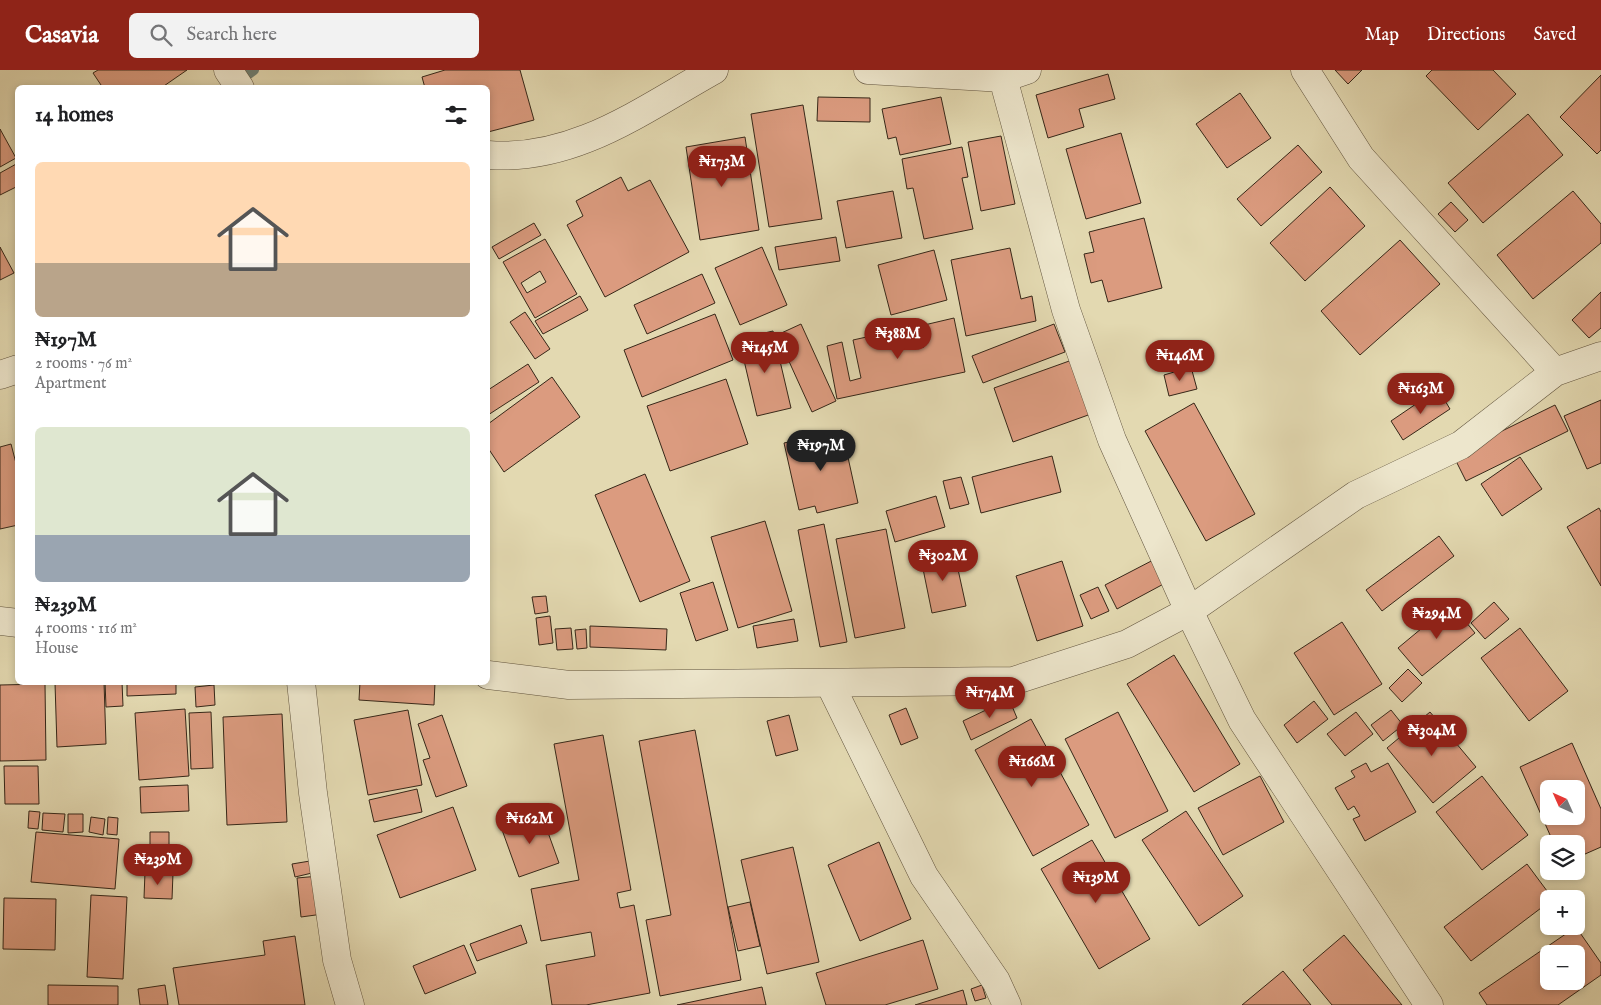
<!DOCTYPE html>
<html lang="en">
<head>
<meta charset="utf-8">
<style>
	body { margin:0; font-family:"IM FELL English",serif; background:#f2f2f2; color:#202124; height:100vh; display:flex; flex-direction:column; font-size:19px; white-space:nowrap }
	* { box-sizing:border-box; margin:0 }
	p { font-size:16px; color:#757577 }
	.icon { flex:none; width:28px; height:28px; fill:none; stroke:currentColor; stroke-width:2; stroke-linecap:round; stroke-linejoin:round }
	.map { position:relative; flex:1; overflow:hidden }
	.sheet { position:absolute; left:15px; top:15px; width:475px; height:600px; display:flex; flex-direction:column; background:#fff; border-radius:8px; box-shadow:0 2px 8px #0003 }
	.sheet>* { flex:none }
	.needle { width:32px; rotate:315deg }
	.controls { position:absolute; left:1540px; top:710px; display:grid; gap:10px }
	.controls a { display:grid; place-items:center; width:45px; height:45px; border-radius:8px; background:#fff; box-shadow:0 2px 8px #0003; font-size:25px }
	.price { position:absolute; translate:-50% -42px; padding:0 11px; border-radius:18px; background:#8f2418; color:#fff; font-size:16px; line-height:32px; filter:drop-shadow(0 1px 2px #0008) }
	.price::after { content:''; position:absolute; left:50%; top:30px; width:15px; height:11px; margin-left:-8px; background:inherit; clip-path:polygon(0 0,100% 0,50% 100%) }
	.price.current { background:#222; color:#fff }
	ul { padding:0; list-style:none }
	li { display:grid; align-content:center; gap:10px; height:265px; padding:0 20px }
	li span { display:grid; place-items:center; height:155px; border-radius:8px; color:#555 }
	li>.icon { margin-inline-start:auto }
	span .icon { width:90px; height:90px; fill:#fffc; stroke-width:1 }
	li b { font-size:21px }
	h2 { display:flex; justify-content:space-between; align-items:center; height:60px; padding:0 20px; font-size:21px }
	header { display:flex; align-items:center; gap:30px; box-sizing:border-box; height:70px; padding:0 25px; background:#8f2418; color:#fff }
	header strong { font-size:24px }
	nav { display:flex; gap:28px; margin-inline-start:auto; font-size:18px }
	.search { width:350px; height:45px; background:#f2f2f2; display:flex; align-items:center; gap:12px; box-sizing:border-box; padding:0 18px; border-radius:8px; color:#757577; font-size:19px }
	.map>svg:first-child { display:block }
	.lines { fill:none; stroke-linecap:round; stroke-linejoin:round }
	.stream { stroke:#6f7f73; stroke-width:10 }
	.building { fill:#db9b7f; stroke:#362718; fill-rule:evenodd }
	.street-casing { stroke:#61543e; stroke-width:29 }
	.street { stroke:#ede6cc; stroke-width:28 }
</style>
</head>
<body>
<header>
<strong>Casavia</strong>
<div class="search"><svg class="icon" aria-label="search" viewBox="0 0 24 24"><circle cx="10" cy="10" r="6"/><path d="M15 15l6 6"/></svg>Search here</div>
<nav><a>Map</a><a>Directions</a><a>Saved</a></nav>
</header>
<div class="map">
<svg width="1601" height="935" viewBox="0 0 1601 935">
	<rect width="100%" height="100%" fill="#e3d9b1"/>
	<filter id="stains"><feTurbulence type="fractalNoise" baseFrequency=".004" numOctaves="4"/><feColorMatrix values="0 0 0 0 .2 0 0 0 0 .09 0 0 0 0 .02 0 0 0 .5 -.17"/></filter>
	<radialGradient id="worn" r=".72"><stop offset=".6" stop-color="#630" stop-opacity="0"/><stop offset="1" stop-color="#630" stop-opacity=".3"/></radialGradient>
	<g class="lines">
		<!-- stream -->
		<path class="stream" d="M238,12l16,-12"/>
	</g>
	<!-- building -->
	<path class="building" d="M98,0h89l-26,18h-58l-10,-15z
		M445,0h75l14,50 -46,12v-44h-63l-3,-11z
		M1335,0h27l-14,14z
		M1432,0h61l23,24 -38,36 -52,-54z
		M1108,4l7,25 -36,10 5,18 -36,11 -12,-43z
		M1601,5v75l-4,4 -37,-37z
		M1240,23l31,45 -44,30 -31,-44z
		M818,27l52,1v24l-53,-1z
		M941,27l10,47 -51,11 -4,-18 -8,2 -6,-30z
		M803,35l19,114 -53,8 -18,-113z
		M1528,44l35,41 -80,68 -35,-40z
		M0,59l16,29 -16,9z
		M1121,63l20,70 -55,16 -20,-70z
		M1001,66l14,68 -34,7 -13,-69z
		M745,67l14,93 -59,10 -14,-93z
		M1298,75l24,27 -61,54 -24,-27z
		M962,77l6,30 -6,1 11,51 -49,10 -11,-51 -6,1 -5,-30z
		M18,93v23l-18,9v-22z
		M621,107l7,14 22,-11 39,72 -84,45 -38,-72 16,-9 -7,-15z
		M1330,117l35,39 -60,55 -35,-38z
		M893,121l9,47 -56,10 -9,-47z
		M1573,121l28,33v19l-68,56 -36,-44z
		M1451,132l17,18 -13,12 -17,-18z
		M1144,148l18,70 -54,14 -6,-22 -11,3 -7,-29 10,-2 -5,-20z
		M534,153l7,12 -42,24 -7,-12z
		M836,167l4,24 -61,9 -4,-23z
		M545,169l32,55 -42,24 -32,-56zM540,201l6,11 -19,11 -6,-10z
		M1400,170l40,44 -80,71 -39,-44z
		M0,177l14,26 -14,7z
		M762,177l25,58 -47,20 -25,-57z
		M1010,178l11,51 11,-3 4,25 -70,15 -15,-76z
		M934,180l13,50 -56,15 -13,-50z
		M702,204l13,29 -68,31 -13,-29z
		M1601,222v36l-12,10 -17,-18z
		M580,226l8,14 -45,24 -8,-13z
		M525,242l25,37 -15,10 -25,-37z
		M715,244l18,46 -91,37 -18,-47z
		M954,248l11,54 -128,27 -10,-53 15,-4 8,39 11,-3 -8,-38 54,-12 4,21 13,-2 -4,-21z
		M801,254l35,77 -24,11 -35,-77z
		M1054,254l11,28 -82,31 -11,-27z
		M773,261l18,77 -34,8 -18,-77z
		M1072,290l19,54 -78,28 -19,-54z
		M528,294l11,18 -51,33v-25z
		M1191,297l6,22 -28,7 -5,-21z
		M552,307l28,40 -76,55 -16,-24v-24z
		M726,309l22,65 -78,27 -23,-65z
		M1438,319l12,20 -47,31 -12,-19z
		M1601,330v63l-14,6 -23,-53z
		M1194,333l61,111 -49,27 -61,-110z
		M1555,335l13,26 -102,50 -13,-26z
		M842,360l16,73 -41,10 -2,-7 -16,4 -15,-67z
		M11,374l7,27v54l-18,4v-82z
		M1052,386l9,36 -80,21 -9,-36z
		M1520,387l22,32 -40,27 -21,-32z
		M645,404l45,107 -50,21 -45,-107z
		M961,407l8,27 -19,5 -7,-28z
		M936,426l9,31 -50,15 -9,-31z
		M1599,438l2,4v74l-34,-59z
		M765,451l27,90 -54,17 -27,-91z
		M824,454l23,118 -27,5 -22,-117z
		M886,459l19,99 -50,10 -19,-99z
		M1439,466l15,20 -72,55 -16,-21z
		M954,481l12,55 -34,7 -11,-54z
		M1159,487l12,23 -54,29 -12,-24z
		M1062,491l21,65 -46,15 -21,-65z
		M713,512l15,48 -32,11 -16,-48z
		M1098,517l11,24 -18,8 -11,-24z
		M546,526l2,16 -13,2 -3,-17z
		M1494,532l15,17 -24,20 -14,-16z
		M1451,534l24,29 -53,43 -24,-28z
		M550,546l3,27 -14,2 -3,-27z
		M794,549l4,22 -41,7 -4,-22z
		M1342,552l40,62 -48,31 -40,-62z
		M590,556l77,3 -1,21 -76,-3z
		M571,558l2,21 -16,1 -2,-21z
		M1520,558l48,63 -39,30 -48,-63z
		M586,559l1,19 -10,1 -2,-19z
		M1174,585l66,109 -46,28 -67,-108z
		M1408,599l14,14 -20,19 -13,-14z
		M104,612l2,62 -49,3 -2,-64z
		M105,612h17l1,24 -17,1z
		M127,612h49v12l-49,2z
		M360,612h75l-1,23 -75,-5z
		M45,614l1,76 -46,1v-76z
		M214,615l1,20 -19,2 -1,-20z
		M1009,629l8,19 -46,22 -8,-19z
		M1314,631l14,18 -31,24 -13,-18z
		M906,638l12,30 -17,7 -12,-30z
		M185,639l4,67 -50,4 -4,-67z
		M408,640l14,75 -54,10 -14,-75z
		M1391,640l12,15 -20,16 -12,-16z
		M211,642l2,56 -22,1 -2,-56z
		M1118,642l50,99 -53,27 -50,-99z
		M1356,642l17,22 -28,22 -18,-22z
		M1430,642l46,55 -43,36 -46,-55z
		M282,644l5,108 -60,3 -4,-108z
		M442,645l25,71 -31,11 -13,-37 7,-2 -12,-34z
		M789,645l9,35 -22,6 -9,-35z
		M1031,649l58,106 -56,31 -58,-106z
		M695,660l46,250 -81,16 -14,-76 25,-5 -32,-174z
		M603,665l28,155 -14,3 3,15 14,-3 16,88 -64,12h-34l-6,-40 49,-9 -4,-24 -50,9 -10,-52 48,-9 -25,-136z
		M1572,673l29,66v38l-25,11v-14h-22l-34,-77zM1549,719h27v27h-27z
		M1366,693l5,9 17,-9 28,49 -51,29 -12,-22 7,-3 -6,-10 -6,4 -13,-22 20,-11 -4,-6z
		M4,696h34l1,38h-34z
		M1260,706l24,46 -61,33 -25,-47z
		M1482,706l46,59 -46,35 -46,-58z
		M188,715l1,26 -48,2 -1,-26z
		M417,719l5,23 -48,10 -5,-22z
		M453,737l23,63 -76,28 -23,-63z
		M29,741l11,1 -2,17 -10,-1z
		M1186,741l57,85 -44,30 -57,-86z
		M43,743l22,1 -2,18 -21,-2z
		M541,743l18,50 -40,14 -18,-50z
		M68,744h15v18l-15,1z
		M91,747l14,2 -2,16 -14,-3z
		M108,747l10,1 -1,17 -10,-1z
		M36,762l83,7 -4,50 -84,-7z
		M150,762h19v34h-19z
		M1092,770l58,99 -51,30 -58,-100z
		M879,772l32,77 -51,22 -32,-76z
		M793,777l26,115 -52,12 -26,-114z
		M310,791l2,12 -17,4 -3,-13z
		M1527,794l26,35h-4v3l-78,59 -27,-34z
		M145,802l28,1 -1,26 -28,-1z
		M319,806l4,38 -22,3 -4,-39z
		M91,825l36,2 -4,82 -36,-2z
		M4,828l52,1 -1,51 -52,-1z
		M750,832l10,44 -22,5 -10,-44z
		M521,855l6,18 -50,18 -7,-17z
		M1576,857l25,36v12l-43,30h-71l-8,-12zM1549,884h27v27h-27z
		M1344,865l58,70h-70l-29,-35z
		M295,866l10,69h-126l-6,-37 92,-13 -2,-14z
		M923,870l15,49 -53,16h-59l-10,-32z
		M464,875l12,28 -51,21 -12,-28z
		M1283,901l28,34h-69z
		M48,915l70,1v19h-70z
		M165,915l3,20h-28l-2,-16z
		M982,915l4,13 -11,3 -4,-12z
		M762,917l4,18h-89z
		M963,920l4,15h-52z"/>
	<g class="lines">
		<!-- street casing -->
		<g class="street-casing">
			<path id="street" d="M228,0l12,18
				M868,0l135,8 24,-8
				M1305,0l56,88 194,214
				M1003,8l63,232 46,130 77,171 53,109 187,285
				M488,85c86,7 154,-45 226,-85
				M0,305l18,-6
				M0,551l18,2
				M488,605l81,10 444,-4 114,-37 62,-33 167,-116 105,-50 94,-73 46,-16
				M301,612l12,111 24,167 13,45
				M830,614l94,192 72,105 11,24"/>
		</g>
		<!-- street -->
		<use href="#street" class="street"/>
	</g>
	<rect width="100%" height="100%" filter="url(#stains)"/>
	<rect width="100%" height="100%" fill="url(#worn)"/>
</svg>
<div class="controls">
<a><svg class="needle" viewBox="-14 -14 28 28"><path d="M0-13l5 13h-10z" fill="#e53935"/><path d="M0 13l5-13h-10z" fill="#757577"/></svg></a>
<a><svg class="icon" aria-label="layers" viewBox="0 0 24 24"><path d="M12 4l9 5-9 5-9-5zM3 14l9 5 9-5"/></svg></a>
<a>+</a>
<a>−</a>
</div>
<b class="price" style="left:722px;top:118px">₦173M</b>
<b class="price" style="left:898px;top:290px">₦388M</b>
<b class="price" style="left:765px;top:304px">₦145M</b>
<b class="price" style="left:1180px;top:312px">₦146M</b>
<b class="price" style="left:1421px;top:345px">₦163M</b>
<b class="price current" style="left:821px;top:402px">₦197M</b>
<b class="price" style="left:943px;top:512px">₦302M</b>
<b class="price" style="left:1437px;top:570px">₦294M</b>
<b class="price" style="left:990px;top:649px">₦174M</b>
<b class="price" style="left:1432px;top:687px">₦304M</b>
<b class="price" style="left:1032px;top:718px">₦166M</b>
<b class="price" style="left:530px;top:775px">₦162M</b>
<b class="price" style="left:158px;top:816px">₦239M</b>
<b class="price" style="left:1096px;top:834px">₦139M</b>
<section class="sheet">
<h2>14 homes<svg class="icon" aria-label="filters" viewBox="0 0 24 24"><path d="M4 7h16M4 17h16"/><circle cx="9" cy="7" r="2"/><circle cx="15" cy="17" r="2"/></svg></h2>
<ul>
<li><span style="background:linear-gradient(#ffd9b3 65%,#b9a48a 0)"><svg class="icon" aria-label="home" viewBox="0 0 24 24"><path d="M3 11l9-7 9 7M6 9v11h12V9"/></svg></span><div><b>₦197M</b><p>2 rooms · 76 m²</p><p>Apartment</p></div></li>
<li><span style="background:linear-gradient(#dfe7d0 70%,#9aa5b1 0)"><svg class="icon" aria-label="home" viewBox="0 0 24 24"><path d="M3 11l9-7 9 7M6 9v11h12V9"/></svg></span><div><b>₦239M</b><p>4 rooms · 116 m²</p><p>House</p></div></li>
</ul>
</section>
</div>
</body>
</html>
